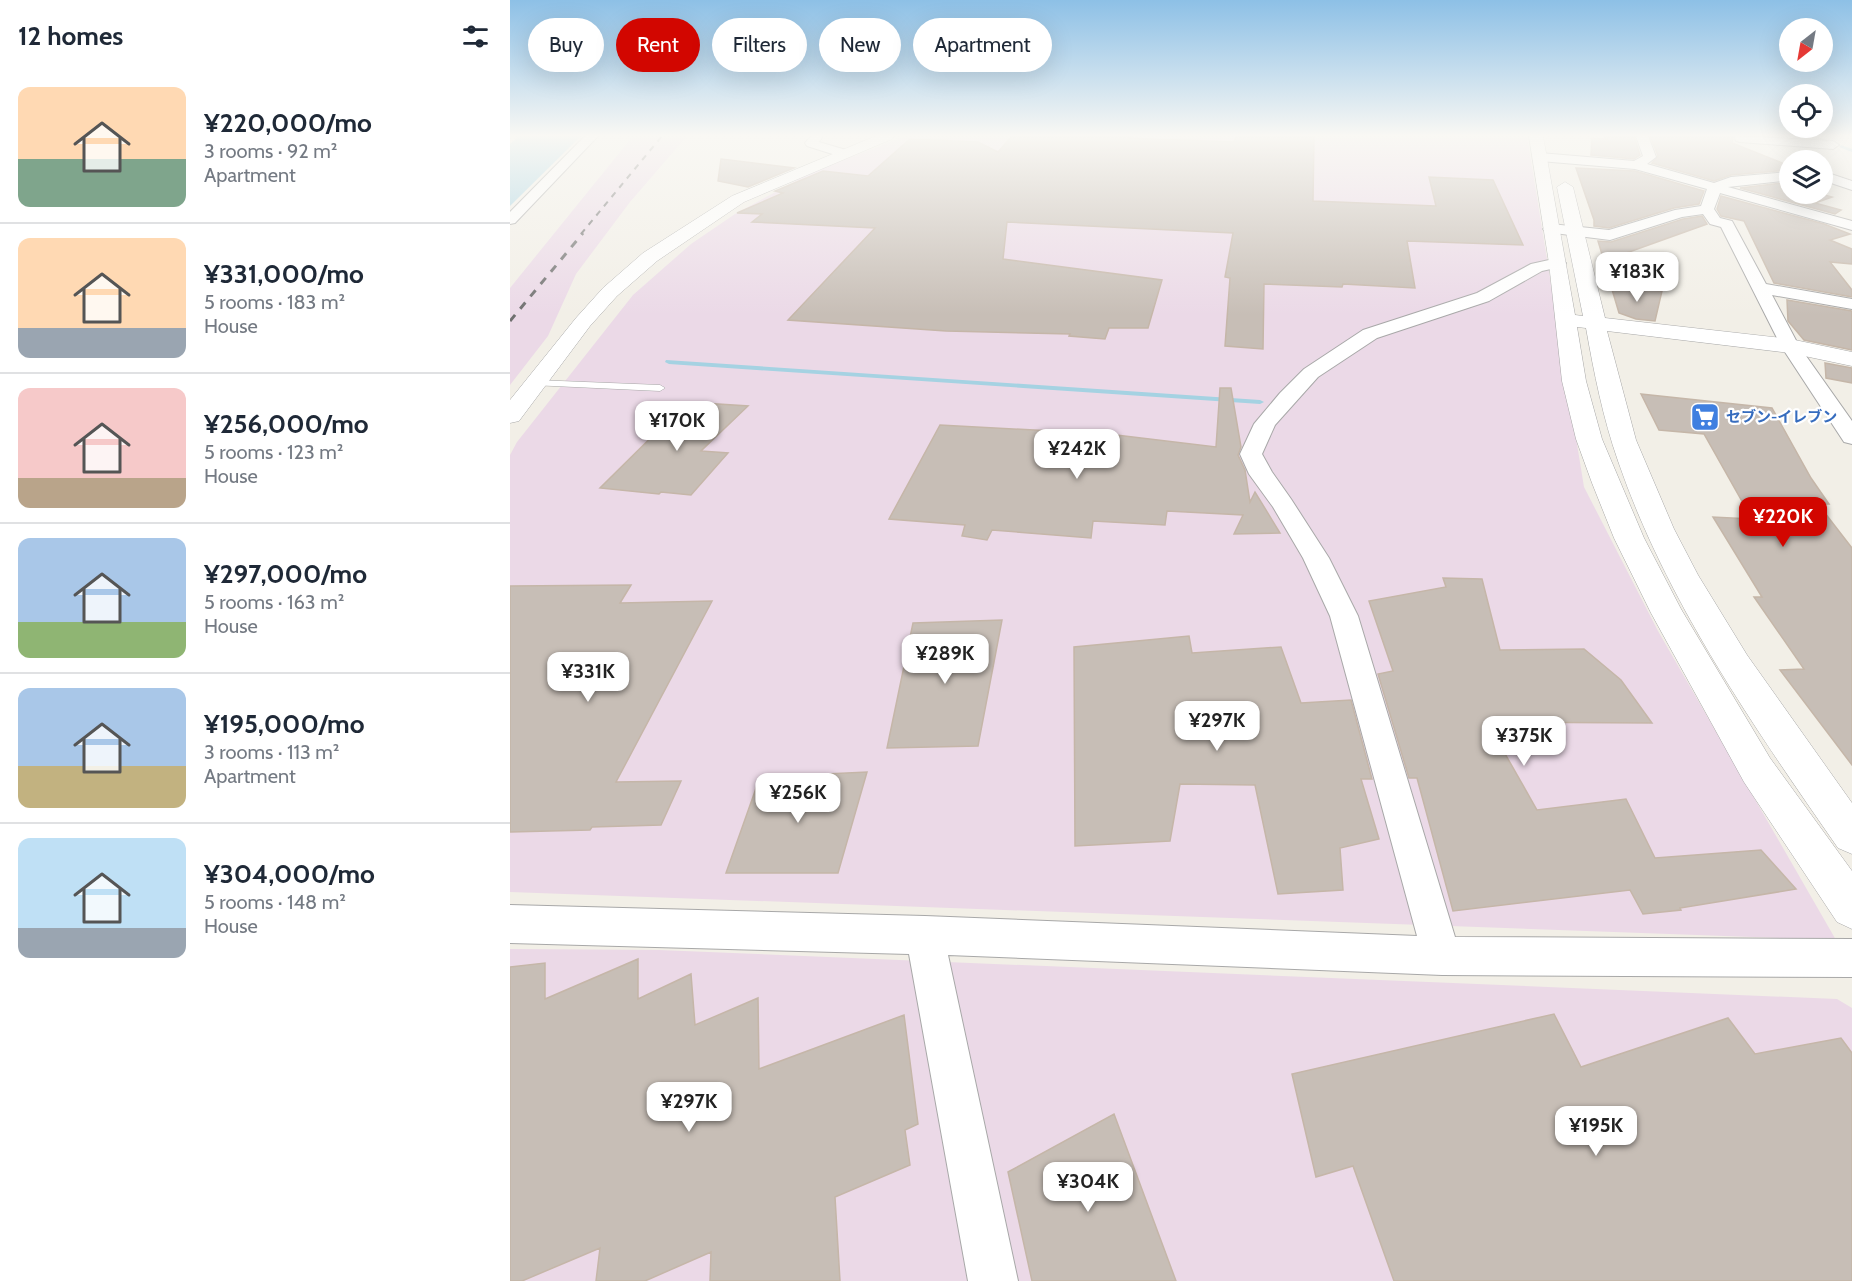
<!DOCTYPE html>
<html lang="en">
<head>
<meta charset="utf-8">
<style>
	body { margin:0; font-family:Cabin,"Noto Sans JP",sans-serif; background:#f6f6f7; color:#1f2937; height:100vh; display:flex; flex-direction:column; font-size:22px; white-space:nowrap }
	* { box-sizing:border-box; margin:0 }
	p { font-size:20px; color:#747a83 }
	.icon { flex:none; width:33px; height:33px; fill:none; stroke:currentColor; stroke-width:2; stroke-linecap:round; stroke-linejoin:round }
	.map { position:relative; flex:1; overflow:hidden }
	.drawer { display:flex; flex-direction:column; background:#fff; width:510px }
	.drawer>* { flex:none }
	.banner { position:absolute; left:18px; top:18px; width:570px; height:54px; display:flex; gap:12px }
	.needle { width:39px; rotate:211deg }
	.controls { position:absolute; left:1269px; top:18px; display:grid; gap:12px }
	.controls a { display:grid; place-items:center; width:54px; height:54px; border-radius:50%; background:#fff; box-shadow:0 6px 24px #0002; font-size:30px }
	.price { position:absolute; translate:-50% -51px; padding:0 14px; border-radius:12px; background:#fff; color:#222; font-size:20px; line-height:39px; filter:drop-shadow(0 2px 3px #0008) }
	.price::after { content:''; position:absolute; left:50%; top:36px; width:18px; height:14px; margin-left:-9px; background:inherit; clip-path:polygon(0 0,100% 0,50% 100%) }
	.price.on { background:#d20600; color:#fff }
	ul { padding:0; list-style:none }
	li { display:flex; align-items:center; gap:18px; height:150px; padding:0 18px }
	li+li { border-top:2px solid #e0e1e3 }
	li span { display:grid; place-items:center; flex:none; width:168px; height:120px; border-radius:12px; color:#555 }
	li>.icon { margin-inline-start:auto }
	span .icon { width:72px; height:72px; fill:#fffc; stroke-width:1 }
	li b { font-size:26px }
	h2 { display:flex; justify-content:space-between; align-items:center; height:72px; padding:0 18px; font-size:26px }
	.chip { padding:0 21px; border-radius:27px; background:#fff; box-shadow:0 6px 24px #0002; font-size:21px; line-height:54px }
	.chip.on { background:#d20600; color:#fff }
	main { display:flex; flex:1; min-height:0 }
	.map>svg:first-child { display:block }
	.industrial { fill:#ebd9e7 }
	.water { fill:#a5d2e2 }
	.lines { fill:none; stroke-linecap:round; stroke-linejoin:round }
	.stream { fill:#a5d2e2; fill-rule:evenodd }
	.building { fill:#c7beb6; stroke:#c5b6a8; stroke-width:1.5 }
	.service-casing { stroke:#a8a8a8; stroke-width:1 }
	.minor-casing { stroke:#a8a8a8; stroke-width:2 }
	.tertiary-casing { stroke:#a8a8a8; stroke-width:1 }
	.service { fill:#fff; fill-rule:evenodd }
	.minor { fill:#fff; fill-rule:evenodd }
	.tertiary { fill:#fff; fill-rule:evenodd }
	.rail-far1 { stroke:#6f6f6f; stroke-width:2; stroke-dasharray:6 6; stroke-linecap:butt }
	.rail { stroke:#6f6f6f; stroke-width:3; stroke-dasharray:8 8; stroke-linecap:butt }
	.labels { text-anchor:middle; stroke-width:4.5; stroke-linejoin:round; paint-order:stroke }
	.far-shop-label { font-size:15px; font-weight:bold; fill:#366cbe; stroke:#fff; text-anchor:start }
</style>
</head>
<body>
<main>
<section class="drawer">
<h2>12 homes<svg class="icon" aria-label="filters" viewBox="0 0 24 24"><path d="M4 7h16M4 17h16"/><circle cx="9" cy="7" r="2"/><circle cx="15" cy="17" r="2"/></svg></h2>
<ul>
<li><span style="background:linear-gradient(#ffd9b3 60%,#7fa58c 0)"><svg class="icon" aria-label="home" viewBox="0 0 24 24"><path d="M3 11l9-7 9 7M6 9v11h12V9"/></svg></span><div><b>¥220,000/mo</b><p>3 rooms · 92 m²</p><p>Apartment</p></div></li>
<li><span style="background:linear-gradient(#ffd9b3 75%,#9aa5b1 0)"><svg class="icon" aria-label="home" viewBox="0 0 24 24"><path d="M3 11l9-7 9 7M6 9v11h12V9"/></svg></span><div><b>¥331,000/mo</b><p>5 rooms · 183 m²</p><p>House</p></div></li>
<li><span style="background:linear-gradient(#f6c9c9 75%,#b9a48a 0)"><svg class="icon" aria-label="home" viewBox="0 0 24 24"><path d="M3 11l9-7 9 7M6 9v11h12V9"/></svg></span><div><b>¥256,000/mo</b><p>5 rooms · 123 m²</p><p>House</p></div></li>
<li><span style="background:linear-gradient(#a9c7e8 70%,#8fb573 0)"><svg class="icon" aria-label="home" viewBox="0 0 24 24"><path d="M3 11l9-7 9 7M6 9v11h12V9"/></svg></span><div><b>¥297,000/mo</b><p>5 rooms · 163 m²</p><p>House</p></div></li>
<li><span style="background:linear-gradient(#a9c7e8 65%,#c2b280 0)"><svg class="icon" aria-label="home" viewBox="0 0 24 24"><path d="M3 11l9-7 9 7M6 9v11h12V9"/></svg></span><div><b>¥195,000/mo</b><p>3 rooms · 113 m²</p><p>Apartment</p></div></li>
<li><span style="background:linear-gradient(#bfe0f5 75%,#9aa5b1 0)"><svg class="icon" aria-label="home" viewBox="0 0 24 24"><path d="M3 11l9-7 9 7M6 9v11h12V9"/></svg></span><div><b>¥304,000/mo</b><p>5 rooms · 148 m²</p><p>House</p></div></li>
</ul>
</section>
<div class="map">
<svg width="1342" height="1281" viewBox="0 0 1342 1281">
	<rect width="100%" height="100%" fill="#f2efe7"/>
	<!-- industrial -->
	<path class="industrial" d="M123,136h54l-57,66 -54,72 -28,62 -38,49v-97z
		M396,136h621l57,351 74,144 178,309 -1326,-48v-437l7,-13 116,-147 58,-51 44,-30 75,-41z
		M0,949l149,1 1178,49 15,9v273h-1342z"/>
	<!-- water -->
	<path class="water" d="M9,136h62l-71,70v-62z"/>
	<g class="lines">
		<!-- stream -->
		<path class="stream" d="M1331,145l11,4v3l-13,-5z
			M156,360l594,40 4,2 -4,2 -591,-40 -4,-2z"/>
	</g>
	<!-- building -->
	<path class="building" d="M502,136h119l-2,2 105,4 2,-6h78l-1,65 123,5 -7,-29 64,3 30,65 -116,-4 8,47 -72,-4 -1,3 -78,-3 -1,65 -38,-3 5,-68 -5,-1 8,-44 -226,-11 -4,37 159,21 -14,48h-39l-4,11 -36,-3 1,-2 -124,-3 -158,-11 87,-92 -123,-6 10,-8 -25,-1 46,-20 -8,-2 48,-20 45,5 42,-37 68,3 20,10z
		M1094,136h30l6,19 -6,4 -43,-4 1,-17 14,1z
		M1140,136h83l-1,7 58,23v4l-59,5 -17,6 -62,-18 6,-7z
		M211,159l73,9 -46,19 -30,-6z
		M1066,168l59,3 69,20 -5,13 -25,4 -65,20 -15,-2v-6z
		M1280,182v12h31l11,3 -17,6 26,7 -6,4 -95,-26z
		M1211,196l103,28 26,10 -20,6 22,9v15l-22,-2 22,28v7l-78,-14 -30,-62 -23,-5 -4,-7z
		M1192,216l5,8 -103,37 -6,-20 13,1 72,-23z
		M1101,286l51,5 -7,30 -19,-2 -17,-6z
		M1277,300l65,11v39l-48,-10 -16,-19z
		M1315,363l27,5v15l-26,-5z
		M710,388h11l10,59 -3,8 7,15 5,32 5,-10 25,41 -46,1 9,-19 -76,-4 -2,14 -72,-4 -2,17 -99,-8 -5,10 -25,-4 3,-11 -76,-6 51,-94 168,9 108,13z
		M1131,394l131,14 39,70 18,26h-11l34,44v217l-72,-95 24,-1 -50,-72h8l-49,-80 39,2 -48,-85 -45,-4z
		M177,402l61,4 -47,45 27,2 -37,42 -30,-3 -2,2 -59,-6z
		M933,578l39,1 18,71 84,-1 37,31 31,43 -165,-1 50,88 89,-11 29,59 106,-8 35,39 -116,19 1,2 -38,4 -13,-24 -177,21 -36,-133h-8l-31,-104 15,-3 -24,-70 77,-14z
		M121,585l-11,18 92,-2 -96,181 65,-1 -20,44 -69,2 -2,3 -80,2v-246z
		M492,620l-24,126 -91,2 26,-125z
		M679,636l3,17 89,-6 20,56 50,-3 21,79h-11l18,60 -39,9 3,42 -65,4 -23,-109 -75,-1 -10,57 -95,5 -1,-199z
		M357,772l-29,101h-112l34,-96z
		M128,959v40l53,-25 4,51 63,-27 1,71 145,-54 14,109 -13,6 5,35 -75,32 5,84h-130l1,-29 -66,29h-49l4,-33 -78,33h-12v-314l35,-4v36z
		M1044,1014l27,53 147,-49 27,36 86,-16 11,15v228h-458l-41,-115 -37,11 -24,-103z
		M604,1114l62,167h-144l-24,-109z"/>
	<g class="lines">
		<!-- service casing -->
		<g class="service-casing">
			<path id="service" d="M25,380l125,5 5,3 -5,3 -128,-6v-4z"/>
		</g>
		<!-- minor casing -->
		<g class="minor-casing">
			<path id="minor" d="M75,136h13l-83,87 -5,1v-12z
				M301,136h12l-4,6 27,8 2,3 -6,4 -35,-11 -2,-3z
				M1126,136h12l8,21 -9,7 67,19 17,-6 59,-5v8l-62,7 124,34v9l-132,-37 -6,16 6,9 12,3 34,63 86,15v10l-80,-14 27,51 53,75v23l-8,-2 -63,-96 -60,-119 -11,-3 -7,-10 -21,3 -72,23 -64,-8 -3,-3 8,-5 58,6 66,-20 26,-4 6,-17 -72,-20 -95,-8 -6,-4 6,-4 94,8 9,-5z
				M1225,136l98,5 6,4 -6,4 -93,-7 -4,-1z
				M1312,171l30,10v9l-30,-10z
				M1048,258l8,5 -2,3 -22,5 -53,30 -112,37 -59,39 -43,48 -13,29 10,18 19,27 38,59 29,58 97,321 397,2v38l-410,-2 -494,-20 70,326h-50l-59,-327 -399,-11v-38l415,11 492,20 -87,-320 -27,-58 -30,-51 -24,-33 -9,-20 14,-30 26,-31 24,-24 59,-39 114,-37 54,-29z"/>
		</g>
		<!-- tertiary casing -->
		<g class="tertiary-casing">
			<path id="tertiary" d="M366,136h18l-2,3 -148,63 -87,59 -40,35 -27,30 -71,95 -9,2v-23l66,-82 27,-30 40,-35 89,-57z
				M1019,136h14l32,179 8,1 -26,-129 8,-5 8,5 32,131 185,21 62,13v14l-62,-13 -183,-22 29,109 38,89 24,46 49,80 105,148v51l-14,-6c-84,-121 -172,-247 -220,-387 -15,-43 -24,-88 -32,-133l-9,-1 9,54 16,58 42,99 37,71 89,149 82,113v58l-15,-7 -93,-140 -93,-169 -37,-75 -22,-55 -16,-44 -14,-58 -13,-118z"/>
		</g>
		<!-- service -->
		<use href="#service" class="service"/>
		<!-- minor -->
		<use href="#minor" class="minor"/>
		<!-- tertiary -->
		<use href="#tertiary" class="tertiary"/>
		<!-- rail-far1 -->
		<path class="rail-far1" d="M71,234l81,-98"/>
		<!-- rail -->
		<path class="rail" d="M0,321l73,-88"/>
	</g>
	<!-- sky -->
	<linearGradient id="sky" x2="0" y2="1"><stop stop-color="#8dc0e6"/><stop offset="0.43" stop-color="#f9f8f4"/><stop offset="1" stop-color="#f9f8f4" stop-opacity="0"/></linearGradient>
	<rect width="1342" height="315" fill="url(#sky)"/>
	<!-- icons -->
	<defs>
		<g id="supermarket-square" transform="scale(1.5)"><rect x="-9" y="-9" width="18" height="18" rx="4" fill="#3f7fe0" stroke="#fff"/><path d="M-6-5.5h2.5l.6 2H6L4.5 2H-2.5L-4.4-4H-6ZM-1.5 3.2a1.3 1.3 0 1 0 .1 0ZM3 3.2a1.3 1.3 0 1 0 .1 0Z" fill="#fff"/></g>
	</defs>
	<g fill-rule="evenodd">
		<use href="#supermarket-square" x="1195" y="417"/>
	</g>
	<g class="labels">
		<!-- far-shop labels -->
		<g class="far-shop-label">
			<text x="1216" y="422">セブン-イレブン</text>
		</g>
	</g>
</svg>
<div class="controls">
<a><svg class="needle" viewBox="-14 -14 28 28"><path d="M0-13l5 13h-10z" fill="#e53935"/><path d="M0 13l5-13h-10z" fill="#747a83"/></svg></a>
<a><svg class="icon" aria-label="locate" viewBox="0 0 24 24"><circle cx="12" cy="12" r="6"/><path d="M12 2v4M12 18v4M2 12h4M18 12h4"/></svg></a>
<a><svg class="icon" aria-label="layers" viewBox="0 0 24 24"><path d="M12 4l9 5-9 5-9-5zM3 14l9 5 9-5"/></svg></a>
</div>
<b class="price" style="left:1127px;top:303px">¥183K</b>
<b class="price" style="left:167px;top:452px">¥170K</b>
<b class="price" style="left:567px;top:480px">¥242K</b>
<b class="price on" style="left:1273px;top:548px">¥220K</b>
<b class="price" style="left:435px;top:685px">¥289K</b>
<b class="price" style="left:78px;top:703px">¥331K</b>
<b class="price" style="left:707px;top:752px">¥297K</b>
<b class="price" style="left:1014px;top:767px">¥375K</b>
<b class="price" style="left:288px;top:824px">¥256K</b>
<b class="price" style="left:179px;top:1133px">¥297K</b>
<b class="price" style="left:1086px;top:1157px">¥195K</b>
<b class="price" style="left:578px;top:1213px">¥304K</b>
<div class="banner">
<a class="chip">Buy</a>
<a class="chip on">Rent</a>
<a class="chip">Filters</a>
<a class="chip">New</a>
<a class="chip">Apartment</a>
</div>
</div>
</main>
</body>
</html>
